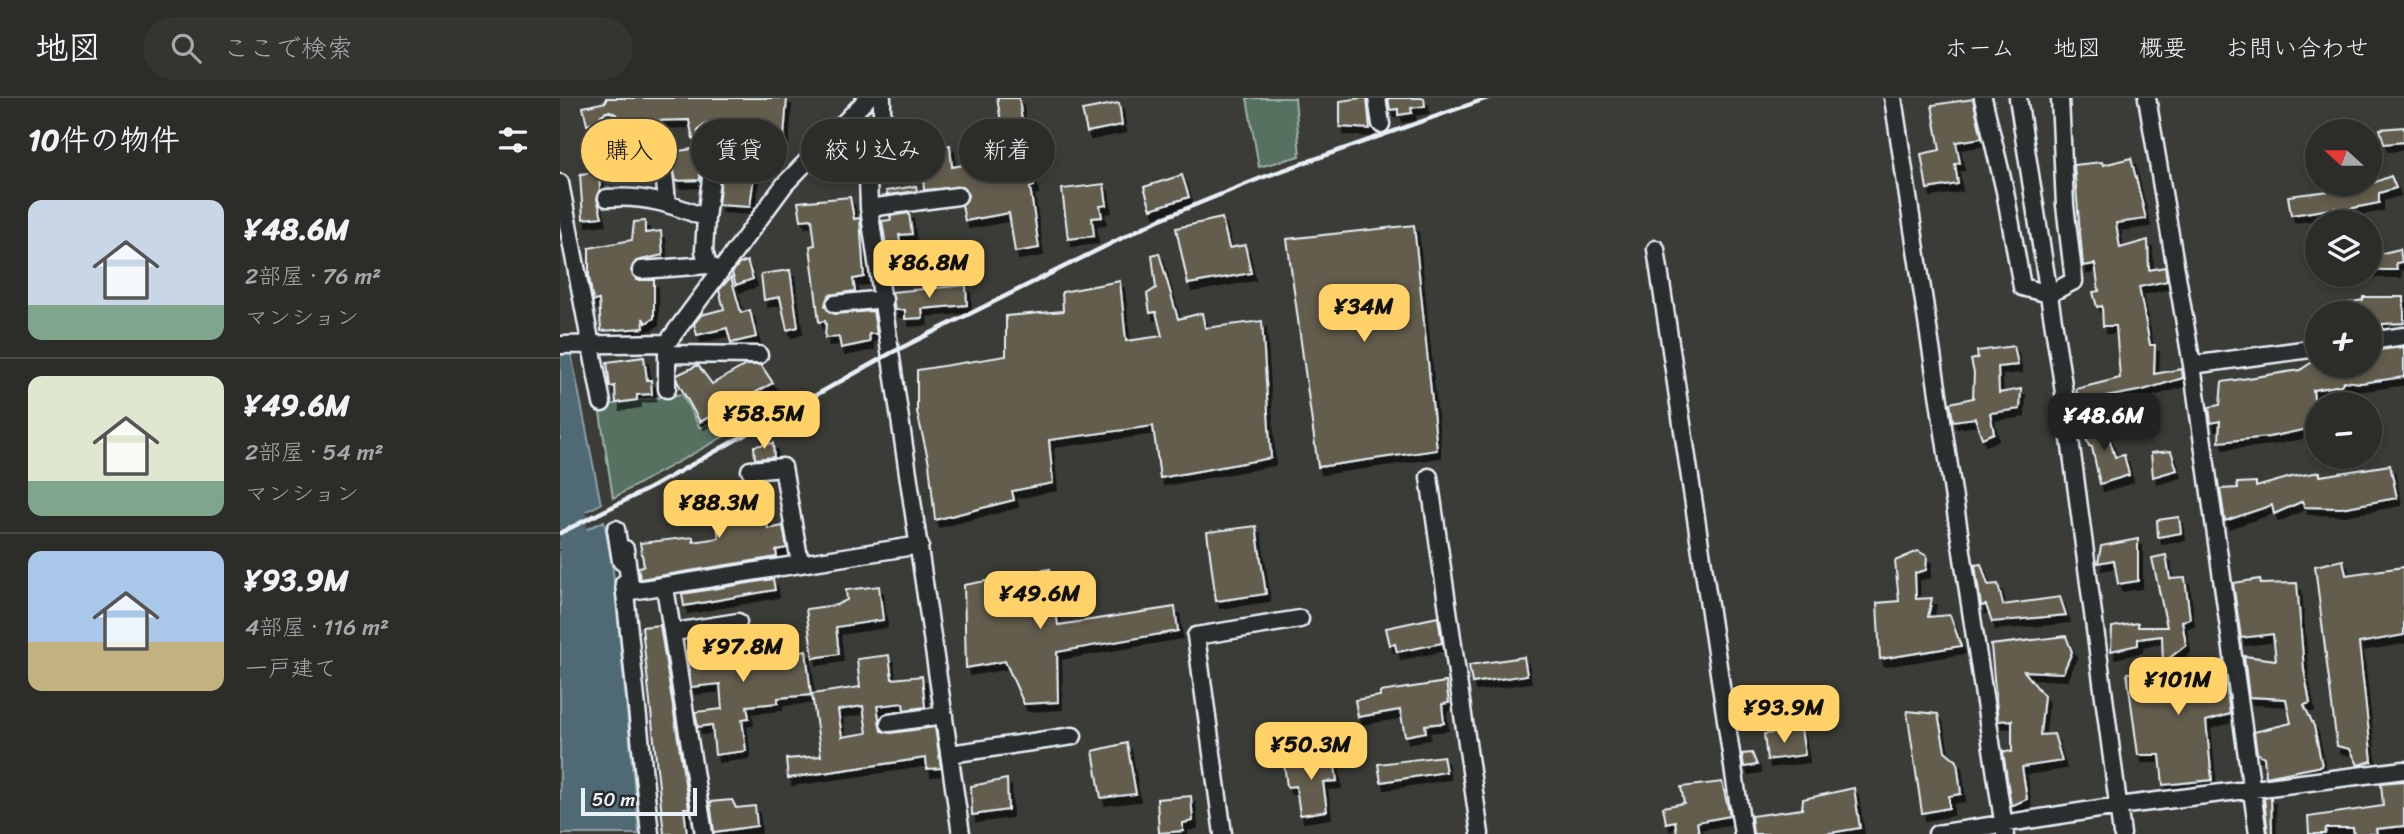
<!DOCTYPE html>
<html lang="ja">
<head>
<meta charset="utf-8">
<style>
	body { margin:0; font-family:Sriracha,"Klee One",sans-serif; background:#343431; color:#f1f3f6; height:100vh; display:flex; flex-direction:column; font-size:26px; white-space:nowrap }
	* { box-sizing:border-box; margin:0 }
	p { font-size:23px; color:#a6a7a8 }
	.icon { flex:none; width:38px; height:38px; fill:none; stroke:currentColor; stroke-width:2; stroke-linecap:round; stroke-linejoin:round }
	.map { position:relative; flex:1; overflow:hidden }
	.drawer { display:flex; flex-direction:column; background:#2c2c29; width:560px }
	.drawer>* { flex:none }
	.banner { position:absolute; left:21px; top:21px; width:665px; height:63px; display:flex; gap:14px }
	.needle { width:46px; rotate:291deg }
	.buttons { position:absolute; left:1745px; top:21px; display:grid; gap:14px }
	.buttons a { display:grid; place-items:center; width:77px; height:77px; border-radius:50%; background:#2c2c29; box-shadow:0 4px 10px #0003,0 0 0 2px #484846; font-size:35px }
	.scale { position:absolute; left:21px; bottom:18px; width:116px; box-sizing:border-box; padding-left:7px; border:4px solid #e8f1f8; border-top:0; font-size:19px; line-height:24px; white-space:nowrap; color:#e8f1f8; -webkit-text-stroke:5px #2a2d2e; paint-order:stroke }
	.price { position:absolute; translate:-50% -60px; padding:0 16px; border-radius:14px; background:#ffd166; color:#111; font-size:23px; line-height:46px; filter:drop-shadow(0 2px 4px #0008) }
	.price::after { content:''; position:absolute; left:50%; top:42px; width:21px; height:16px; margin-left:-10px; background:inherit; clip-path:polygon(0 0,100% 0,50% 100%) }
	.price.selected { background:#222; color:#fff }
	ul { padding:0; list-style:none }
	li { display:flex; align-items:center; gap:21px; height:175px; padding:0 28px }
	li+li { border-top:2px solid #484846 }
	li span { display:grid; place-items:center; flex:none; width:196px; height:140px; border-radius:14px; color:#555 }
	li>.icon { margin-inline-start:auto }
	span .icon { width:84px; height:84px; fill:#fffc; stroke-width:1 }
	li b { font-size:30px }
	h2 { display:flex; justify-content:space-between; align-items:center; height:84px; padding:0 28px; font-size:30px }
	.chip { padding:0 24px; border-radius:32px; background:#2c2c29; box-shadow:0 4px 10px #0003,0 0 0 2px #484846; font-size:24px; line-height:63px }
	.chip.selected { background:#ffd166; color:#111 }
	header { display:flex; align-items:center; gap:42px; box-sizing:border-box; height:98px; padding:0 35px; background:#2c2c29; border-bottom:2px solid #484846 }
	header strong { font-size:33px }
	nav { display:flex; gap:38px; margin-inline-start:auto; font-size:24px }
	.search { width:490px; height:63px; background:#343431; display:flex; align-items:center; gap:18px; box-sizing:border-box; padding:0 24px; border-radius:38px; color:#a6a7a8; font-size:26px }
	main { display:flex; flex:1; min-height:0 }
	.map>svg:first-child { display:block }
	.green { fill:#567160; stroke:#9fb1ac; stroke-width:2 }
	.water { fill:#506a75; stroke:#8da0a9; stroke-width:2 }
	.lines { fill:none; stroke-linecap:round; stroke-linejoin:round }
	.river { stroke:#506a75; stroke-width:28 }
	.building { fill:#645d4d; stroke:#e8f1f8; stroke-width:2; fill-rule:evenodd; filter:url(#shadow) }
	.minor-casing { stroke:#e8f1f8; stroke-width:21 }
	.minor { stroke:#2a2d2e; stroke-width:16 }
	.rail { stroke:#e8f1f8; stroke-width:4.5 }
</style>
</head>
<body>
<header>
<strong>地図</strong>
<div class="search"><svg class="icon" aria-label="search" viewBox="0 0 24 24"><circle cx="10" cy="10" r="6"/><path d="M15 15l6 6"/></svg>ここで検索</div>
<nav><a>ホーム</a><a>地図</a><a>概要</a><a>お問い合わせ</a></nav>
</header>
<main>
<section class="drawer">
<h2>10件の物件<svg class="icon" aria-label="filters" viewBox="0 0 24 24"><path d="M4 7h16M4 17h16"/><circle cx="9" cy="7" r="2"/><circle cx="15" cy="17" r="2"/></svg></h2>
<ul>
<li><span style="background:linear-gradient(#c9d6e8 75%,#7fa58c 0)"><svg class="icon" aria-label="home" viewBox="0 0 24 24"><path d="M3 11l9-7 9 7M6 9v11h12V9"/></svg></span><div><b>¥48.6M</b><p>2部屋 · 76 m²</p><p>マンション</p></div></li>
<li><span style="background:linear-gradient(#dfe7d0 75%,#7fa58c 0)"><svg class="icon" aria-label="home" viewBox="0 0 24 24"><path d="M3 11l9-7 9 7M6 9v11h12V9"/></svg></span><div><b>¥49.6M</b><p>2部屋 · 54 m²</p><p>マンション</p></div></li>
<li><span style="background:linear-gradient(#a9c7e8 65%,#c2b280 0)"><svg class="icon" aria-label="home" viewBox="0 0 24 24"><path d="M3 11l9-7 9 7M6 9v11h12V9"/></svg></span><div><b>¥93.9M</b><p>4部屋 · 116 m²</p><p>一戸建て</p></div></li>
</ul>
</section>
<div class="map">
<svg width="1844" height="736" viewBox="0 0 1844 736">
	<defs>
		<filter id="shadow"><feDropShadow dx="4" dy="7" stdDeviation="0" flood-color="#0009"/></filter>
	</defs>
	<rect width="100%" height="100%" fill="#3b3b37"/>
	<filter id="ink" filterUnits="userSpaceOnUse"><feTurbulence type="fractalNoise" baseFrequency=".0143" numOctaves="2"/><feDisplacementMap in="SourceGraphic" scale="14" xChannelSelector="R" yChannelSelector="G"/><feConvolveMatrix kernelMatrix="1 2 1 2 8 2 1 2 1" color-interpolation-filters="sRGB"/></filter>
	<g filter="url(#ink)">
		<!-- green -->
		<path class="green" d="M687,0h48l5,58 -41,11z
			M122,296l18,34 67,-30 1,14 -155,86 -14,-92z"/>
		<!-- water -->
		<path class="water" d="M0,255h11l30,151 -41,20z
			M44,423l9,50 26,263h-79v-292z"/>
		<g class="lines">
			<!-- river -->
			<path class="river" d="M0,356l12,62 3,57"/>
		</g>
		<!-- building -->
		<path class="building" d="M46,0h181l-3,39 -37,1 -3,28 11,1 -5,40 -32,-2 5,-41h10l5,-26 -19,1 -3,-11 -9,-4 -9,6v9h-5l-4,-19 -44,1 1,3 -19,1 -17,-14 -9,4 -2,7 -12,3 -4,-18 23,-5z
			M437,0h22l5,39h-3l5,36 6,-1 2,14 -4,1 9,61 -24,4 -6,-39 -44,8 -3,-16 6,-10 -5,-8 -39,3 -3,-42 29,-3 2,22 55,-10z
			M801,0h6l3,31 -30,-2v-26z
			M828,0h36l1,8 -14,2 1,5 -14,2v-6l-8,1z
			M1413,1l9,39 -26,4 4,21 -5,1 3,20 -31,5 -6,-35 19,-4 -8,-45z
			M559,5l3,22 -35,7 -5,-22z
			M1844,29v15l-20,2 -4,-15z
			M140,50v32l-24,1 -6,-29z
			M1571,60l15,61 -30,4 4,25 28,-8 1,30 16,-3 2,14 -28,6 11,58h5l-1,29 28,-5 1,9 -40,12 -64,12 -3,-13 44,-11 -4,-52h-13l-1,-20 -5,1 -4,-15 6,-1 -4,-27 -12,2 -9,-101 28,-3 1,3z
			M39,74l1,18 -3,9 5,18 -19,2 -3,-45z
			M622,77l7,22 -38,12 -7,-22z
			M1831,78l5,12 -17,5v10l-41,8v-3l-47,7 -3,-19 49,-6v-4l33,-2z
			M544,86l3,21 -7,1 2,11 -10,1 2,18 -26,3 -6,-50z
			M356,88l1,5 -30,4 -1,-4z
			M290,99l4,22 6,-1 4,59 -11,2 2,12 -26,4 -4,11 10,8 38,-3 4,23h-8l1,8 -29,6 -2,-11 -14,1 1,-14 -1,-3 -6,1 -9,-76 5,-1 -3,-26 -11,1 -3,-18z
			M349,115l3,21 -13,1 3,22 -14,2 -6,-38 9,-1 -1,-4z
			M662,120l7,30 16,-3 6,28 -63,11 -12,-56z
			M85,123v12l16,-2 2,24 -27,6 -5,10 6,9h17v38l-8,5 -3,-5 1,10 -43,3 -2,-31 -6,1 -4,-24v-29l43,-8 2,-18z
			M854,127l23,225 -119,17 -31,-228z
			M1840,151l2,13 -6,1 1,7h-27v-14z
			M599,155l19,66 24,-6 3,15 57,-7 9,137 -111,20 -7,-52 -104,14 4,43 -41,8 2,9 -79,20 -6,-57 -12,-51v-42l89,-14v-40l57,-5 -1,-19 58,-11 6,60 36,-5 -6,-24 -6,1 -3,-19 9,-6 -4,-33z
			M187,163l6,18 -17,6 -4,-12 7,-9z
			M230,172l8,57 -11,3 -7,-33 -16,3 -3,-26z
			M171,179l10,36 9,-3 6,27 -25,6 -4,-15 -30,7 -3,-11 7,-9 23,-6 -5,-19z
			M406,187l1,20 -45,4 1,9 -18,1v-9h-10l-3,-18z
			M1803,199h41v26l-22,1 1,4 -13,2v-17h-42v-6l35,-7z
			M1454,248l4,19 -20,2 1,26 22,-4 -1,20 -30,4 4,20 -12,5 -7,-20 -22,3 -3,-18 23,-5 1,-25 -3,-13 7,-2 -1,-7z
			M1844,249v30l-43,6 -17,-2 -3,4 -28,5 4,37 -48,10 -50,5 1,-21 -9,2 -2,-16 11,-2 2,-23 78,-12 17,-11v7h53v-15z
			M84,259l3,23h4l1,14 -15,1v5l-21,3 -1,-17 -5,1 -3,-25z
			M138,267l14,19 34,-19h15l12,18 -73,39 -23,-41v-6z
			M1543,321l12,38 9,-2 5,20 -29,9 -8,-37 -3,-1 -8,-21z
			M213,345l1,14 -19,2 -1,-13z
			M1611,353l6,19 -24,7 -2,-24z
			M1830,367l7,33 -56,10 -37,-1 -1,-6 -29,13 -2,-9 -47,16 -5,-32 18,-1 -1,-5 19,-1v5l35,-10 29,-5v4z
			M145,383l5,16 -14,4 -5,-15z
			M202,391l6,40 15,-3 4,22 -11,2 1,7 -137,22 -2,-12 6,-1 -4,-23 53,-6v5l26,-4 -6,-41z
			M1619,419l2,16 -23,4 -1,-17z
			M696,428l10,68 -50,7 -9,-69z
			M1578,441v42l-20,3 -4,-24 -16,3 3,-17z
			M1358,453l9,5 -1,14 -11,3 1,26 16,-1 -4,19 22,-2 11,31 -81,13 -3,-56 22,-2 -4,-40z
			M1606,457l4,24 15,-1 5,41 -8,2 4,24 -23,18 -1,-27 -24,3v6l-27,6 1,-24 26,-4v4h29l-15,-69z
			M1783,462l3,15 58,-8v68l-45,8 13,118 -14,4 -8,-16 -13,-3 -22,-180z
			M1421,466l7,21 10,-1 5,21 57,-8 6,18 -74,7 -6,-17 -5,1 -6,-41z
			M490,471l8,56 117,-18 3,24 -121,21 1,50 -34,2 -19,-43 -39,7 -2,-83z
			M213,481l2,11 -91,16 -2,-12z
			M1700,481l1,5 36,-1 7,87 6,33 -6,2 10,21 8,40 -56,11 -2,-20 -7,-4 -3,-21 37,-9 -5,-24 -37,-2 -5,-41 32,4 -3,-26 -32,4 -8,-55z
			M319,488l4,34 -47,7 3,27 -26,4 -7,-49 30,-4 11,-5 -1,-10z
			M878,519l4,26 -45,9 -2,-8 -5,1 -4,-17z
			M100,527l29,183h-5l3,26h-23l-22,-207z
			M160,537l1,7 39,-6 7,23 39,-9 5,45 -33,3v5l-31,3 2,12 -7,1 4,32 -31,4 -3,-30 -14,2 -3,-15 27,-3 -2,-25 -29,3 -5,-36 14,-2 -1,-10z
			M1506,538l6,16 -9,21 -39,-2 20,25 -4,39 14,-1 8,27 -40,6 5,32 -16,7 -8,-55 9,1v-32l-14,1 -7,-76z
			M329,557l3,24 30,-3 3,31 -21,3 -1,-7 -26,3 4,25 10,2 44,-6 6,41 -14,1 -1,-11 -138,20 -2,-19 35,-3 -9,-62 48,-7 -3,-28zM303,608l4,27 -25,4 -4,-27z
			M964,559l3,18 -55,8 -3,-18z
			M1663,563l7,53 -24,7 6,59 -49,5 -3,-30h-22l-11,-82z
			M886,584l3,21 -7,1 2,19 -19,2 1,7 -21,4 -5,-26 -42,7 -3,-17 25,-4v-4z
			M1347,613l31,3 7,37 12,10 4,33 -12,2v12l-27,5z
			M1241,631l4,26 -38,5 -3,-26z
			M567,645l9,51 -35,4 -8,-47z
			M1192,655l5,12 -13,2 -2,-13z
			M883,658l3,16 -65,10 -3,-18z
			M774,659l3,24 -14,1 4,29 -27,4 -4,-29 -9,1 -3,-24z
			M447,681l1,31 -36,5 -1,-29z
			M1844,683v45l-28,3 1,5h-23l-1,-6h-27l-1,6h-16l-1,-17 75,-11 -2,-23z
			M1162,684l8,34 -33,6 2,12h-22l-2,-13 -9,2 -3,-16 21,-4 -3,-16z
			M1294,690l6,40 -36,6h-71l-2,-18 51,-7 1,-10z
			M631,698l2,25 -10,2v8l-24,2 -2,-34z
			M1711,699l1,37h-4l-4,-36z
			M172,702l4,8 19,-2 2,20 -43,6 -4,-30z"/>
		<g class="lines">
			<!-- minor casing -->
			<g class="minor-casing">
				<path id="minor" d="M322,0v34l-14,44 1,32 92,626
					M817,0l4,26
					M1333,0l112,736
					M1423,0l22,93 17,96 27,7 25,-13 -9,-76 -5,-107
					M1458,0l44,280 60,456
					M1587,0l45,267 66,469
					M49,23c8,21 26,12 41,23 15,13 15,40 17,58
					M0,85l42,220
					M47,100c38,-3 64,6 99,20l-2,33 4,14
					M309,110l89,-12
					M146,120l7,-55 -5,-29
					M1096,151l87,585
					M81,172l67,-5 7,3
					M275,206l49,-5
					M1810,243l34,-5
					M0,247l107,-2 118,-159 83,-86
					M107,248v43
					M107,256l92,1
					M1632,267l125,-17
					M190,372l33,-3 17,96
					M869,379l51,357
					M56,431l5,32
					M65,451l6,42 289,-46
					M64,485l26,251
					M105,489l39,247
					M114,534l64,-10
					M329,625l55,-8
					M390,656l123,-18
					M663,736l-27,-198 104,-17
					M1377,736l181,-28 286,-36"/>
			</g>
			<!-- minor -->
			<use href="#minor" class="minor"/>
			<!-- rail -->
			<path class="rail" d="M0,435l90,-45 241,-135 267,-133 103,-42 227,-80"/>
		</g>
	</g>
</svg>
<div class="buttons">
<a><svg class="needle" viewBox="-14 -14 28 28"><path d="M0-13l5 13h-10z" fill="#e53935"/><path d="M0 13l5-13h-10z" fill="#a6a7a8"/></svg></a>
<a><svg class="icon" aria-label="layers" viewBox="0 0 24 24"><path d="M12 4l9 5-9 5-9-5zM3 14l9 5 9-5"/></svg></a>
<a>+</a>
<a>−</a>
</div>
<div class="scale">50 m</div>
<b class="price" style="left:369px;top:202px">¥86.8M</b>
<b class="price" style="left:804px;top:246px">¥34M</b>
<b class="price" style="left:204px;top:353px">¥58.5M</b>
<b class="price selected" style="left:1544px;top:355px">¥48.6M</b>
<b class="price" style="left:159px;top:442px">¥88.3M</b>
<b class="price" style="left:480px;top:533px">¥49.6M</b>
<b class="price" style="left:183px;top:586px">¥97.8M</b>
<b class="price" style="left:1618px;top:619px">¥101M</b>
<b class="price" style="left:1224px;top:647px">¥93.9M</b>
<b class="price" style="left:751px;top:684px">¥50.3M</b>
<div class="banner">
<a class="chip selected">購入</a>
<a class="chip">賃貸</a>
<a class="chip">絞り込み</a>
<a class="chip">新着</a>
</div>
</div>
</main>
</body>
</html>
